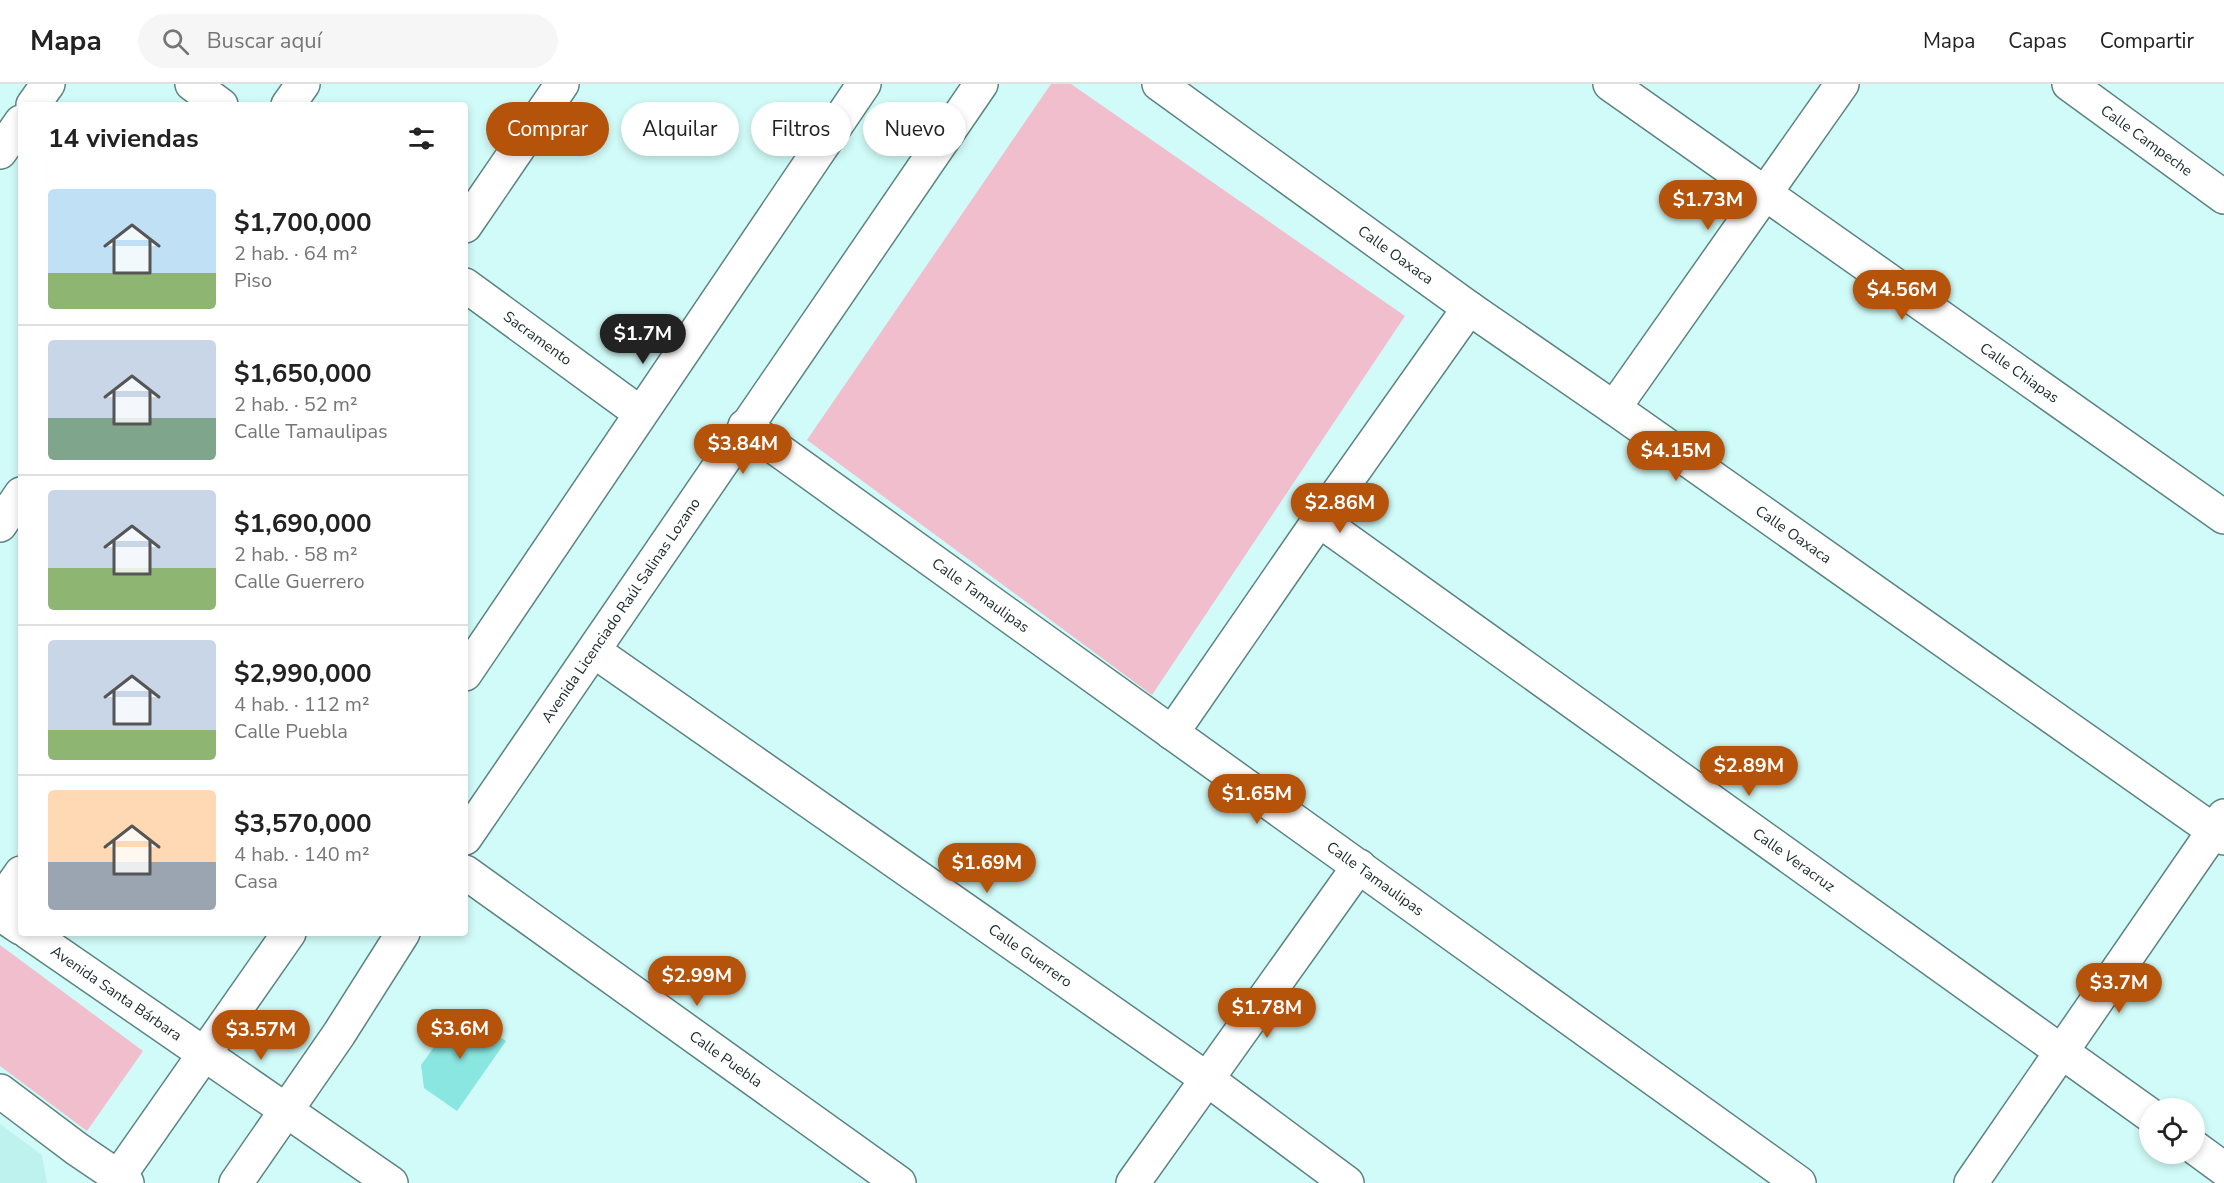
<!DOCTYPE html>
<html lang="es">
<head>
<meta charset="utf-8">
<style>
	body { margin:0; font-family:"Nunito Sans",sans-serif; background:#f6f6f6; color:#222; height:100vh; display:flex; flex-direction:column; font-size:22px; white-space:nowrap }
	* { box-sizing:border-box; margin:0 }
	p { font-size:20px; color:#767676 }
	.icon { flex:none; width:33px; height:33px; fill:none; stroke:currentColor; stroke-width:2; stroke-linecap:round; stroke-linejoin:round }
	.map { position:relative; flex:1; overflow:hidden }
	.sheet { position:absolute; left:18px; top:18px; width:450px; height:834px; display:flex; flex-direction:column; background:#fff; border-radius:6px; box-shadow:0 3px 9px #0003 }
	.sheet>* { flex:none }
	.top-card { position:absolute; left:486px; top:18px; width:570px; height:54px; display:flex; gap:12px }
	.fabs { position:absolute; left:2139px; top:1014px; display:grid; gap:12px }
	.fabs a { display:grid; place-items:center; width:66px; height:66px; border-radius:50%; background:#fff; box-shadow:0 3px 9px #0003; font-size:30px }
	.price { position:absolute; translate:-50% -51px; padding:0 14px; border-radius:21px; background:#b45309; color:#fff; font-size:20px; line-height:39px; filter:drop-shadow(0 2px 3px #0008) }
	.price::after { content:''; position:absolute; left:50%; top:36px; width:18px; height:14px; margin-left:-9px; background:inherit; clip-path:polygon(0 0,100% 0,50% 100%) }
	.price.on { background:#222; color:#fff }
	ul { padding:0; list-style:none }
	li { display:flex; align-items:center; gap:18px; height:150px; padding:0 30px }
	li+li { border-top:2px solid #e0e0e0 }
	li span { display:grid; place-items:center; flex:none; width:168px; height:120px; border-radius:6px; color:#555 }
	li>.icon { margin-inline-start:auto }
	span .icon { width:72px; height:72px; fill:#fffc; stroke-width:1 }
	li b { font-size:26px }
	h2 { display:flex; justify-content:space-between; align-items:center; height:72px; padding:0 30px; font-size:26px }
	.tag { padding:0 21px; border-radius:27px; background:#fff; box-shadow:0 3px 9px #0003; font-size:21px; line-height:54px }
	.tag.on { background:#b45309; color:#fff }
	header { display:flex; align-items:center; gap:36px; box-sizing:border-box; height:84px; padding:0 30px; background:#fff; border-bottom:2px solid #e0e0e0 }
	header strong { font-size:28px }
	nav { display:flex; gap:33px; margin-inline-start:auto; font-size:21px }
	.search { width:420px; height:54px; background:#f6f6f6; display:flex; align-items:center; gap:15px; box-sizing:border-box; padding:0 21px; border-radius:33px; color:#767676; font-size:22px }
	.map>svg:first-child { display:block }
	.built { fill:#bef2ee }
	.green { fill:#f0becc }
	.building { fill:#8ae6e0 }
	.lines { fill:none; stroke-linecap:round; stroke-linejoin:round }
	.minor-casing { stroke:#5d8481; stroke-width:36 }
	.tertiary-casing { stroke:#5d8481; stroke-width:36 }
	.secondary-casing { stroke:#5d8481; stroke-width:36 }
	.minor { stroke:#fff; stroke-width:33 }
	.tertiary { stroke:#fff; stroke-width:33 }
	.secondary { stroke:#fff; stroke-width:33 }
	.labels { text-anchor:middle; stroke-width:4.5; stroke-linejoin:round; paint-order:stroke }
	.street-label { font-size:15px; fill:#1b2b29; stroke:#fff }
</style>
</head>
<body>
<header>
<strong>Mapa</strong>
<div class="search"><svg class="icon" aria-label="search" viewBox="0 0 24 24"><circle cx="10" cy="10" r="6"/><path d="M15 15l6 6"/></svg>Buscar aquí</div>
<nav><a>Mapa</a><a>Capas</a><a>Compartir</a></nav>
</header>
<div class="map">
<svg width="2224" height="1099" viewBox="0 0 2224 1099">
	<rect width="100%" height="100%" fill="#d1fbf8"/>
	<!-- built -->
	<path class="built" d="M0,1040l42,31 5,28h-47z"/>
	<!-- green -->
	<path class="green" d="M1051,0h20l334,232 -253,379 -345,-255z
		M0,861l143,106 -56,80 -87,-65z"/>
	<!-- building -->
	<path class="building" d="M461,926l45,31 -49,70 -33,-23 -3,-23z"/>
	<g class="lines">
		<!-- minor casing -->
		<g class="minor-casing">
			<g id="minor">
				<path d="M192,0l29,21"/>
				<path id="s1" d="M1159,0l310,224 145,100 610,430"/>
				<path id="s2" d="M1610,0l614,433"/>
				<path id="s3" d="M2069,0l155,113"/>
				<path d="M33,21l15,-21"/>
				<path d="M288,21l15,-21"/>
				<path d="M0,68l21,-30"/>
				<path d="M465,142l97,-142"/>
				<path id="s4" d="M465,201l175,128"/>
				<path d="M1614,324l228,-324"/>
				<path id="s5" d="M745,342l1054,757"/>
				<path id="s6" d="M1319,436l831,595"/>
				<path d="M0,441l21,-31"/>
				<path id="s7" d="M594,567l613,428 140,104"/>
				<path d="M1172,649l147,-213 150,-212"/>
				<path id="s8" d="M465,788l434,311"/>
				<path d="M0,819l21,-30"/>
				<path d="M287,1027l104,72"/>
				<path d="M2194,1063l30,22"/>
				<path d="M1133,1099l226,-317"/>
			</g>
		</g>
		<!-- tertiary casing -->
		<g class="tertiary-casing">
			<g id="tertiary">
				<path d="M0,830l21,14"/>
				<path id="s9" d="M29,849l258,178"/>
				<path d="M0,1007l77,58 50,34"/>
				<path d="M1971,1099l253,-367"/>
			</g>
		</g>
		<!-- secondary casing -->
		<g class="secondary-casing">
			<g id="secondary">
				<path d="M465,590c132,-197 267,-392 399,-590"/>
				<path id="s10" d="M465,754l516,-754"/>
				<path d="M114,1099l175,-250"/>
				<path d="M236,1099l103,-149 64,-101"/>
			</g>
		</g>
		<!-- minor -->
		<use href="#minor" class="minor"/>
		<!-- tertiary -->
		<use href="#tertiary" class="tertiary"/>
		<!-- secondary -->
		<use href="#secondary" class="secondary"/>
	</g>
	<g class="labels">
		<!-- street labels -->
		<g class="street-label">
			<text dy="5" stroke="none"><textPath href="#s3" startOffset="96">Calle Campeche</textPath></text>
			<text dy="5" stroke="none"><textPath href="#s1" startOffset="292">Calle Oaxaca</textPath></text>
			<text dy="5" stroke="none"><textPath href="#s4" startOffset="90">Sacramento</textPath></text>
			<text dy="5" stroke="none"><textPath href="#s2" startOffset="501">Calle Chiapas</textPath></text>
			<text dy="5" stroke="none"><textPath href="#s1" startOffset="778">Calle Oaxaca</textPath></text>
			<text dy="5" stroke="none"><textPath href="#s5" startOffset="290">Calle Tamaulipas</textPath></text>
			<text dy="5" stroke="none"><textPath href="#s10" startOffset="276">Avenida Licenciado Raúl Salinas Lozano</textPath></text>
			<text dy="5" stroke="none"><textPath href="#s6" startOffset="584">Calle Veracruz</textPath></text>
			<text dy="5" stroke="none"><textPath href="#s5" startOffset="776">Calle Tamaulipas</textPath></text>
			<text dy="5" stroke="none"><textPath href="#s7" startOffset="532">Calle Guerrero</textPath></text>
			<text dy="5" stroke="none"><textPath href="#s9" startOffset="106">Avenida Santa Bárbara</textPath></text>
			<text dy="5" stroke="none"><textPath href="#s8" startOffset="321">Calle Puebla</textPath></text>
		</g>
	</g>
</svg>
<div class="fabs">
<a><svg class="icon" aria-label="locate" viewBox="0 0 24 24"><circle cx="12" cy="12" r="6"/><path d="M12 2v4M12 18v4M2 12h4M18 12h4"/></svg></a>
</div>
<b class="price" style="left:1708px;top:147px">$1.73M</b>
<b class="price" style="left:1902px;top:237px">$4.56M</b>
<b class="price on" style="left:643px;top:281px">$1.7M</b>
<b class="price" style="left:743px;top:391px">$3.84M</b>
<b class="price" style="left:1676px;top:398px">$4.15M</b>
<b class="price" style="left:1340px;top:450px">$2.86M</b>
<b class="price" style="left:1749px;top:713px">$2.89M</b>
<b class="price" style="left:1257px;top:741px">$1.65M</b>
<b class="price" style="left:987px;top:810px">$1.69M</b>
<b class="price" style="left:697px;top:923px">$2.99M</b>
<b class="price" style="left:2119px;top:930px">$3.7M</b>
<b class="price" style="left:1267px;top:955px">$1.78M</b>
<b class="price" style="left:460px;top:976px">$3.6M</b>
<b class="price" style="left:261px;top:977px">$3.57M</b>
<div class="top-card">
<a class="tag on">Comprar</a>
<a class="tag">Alquilar</a>
<a class="tag">Filtros</a>
<a class="tag">Nuevo</a>
</div>
<section class="sheet">
<h2>14 viviendas<svg class="icon" aria-label="filters" viewBox="0 0 24 24"><path d="M4 7h16M4 17h16"/><circle cx="9" cy="7" r="2"/><circle cx="15" cy="17" r="2"/></svg></h2>
<ul>
<li><span style="background:linear-gradient(#bfe0f5 70%,#8fb573 0)"><svg class="icon" aria-label="home" viewBox="0 0 24 24"><path d="M3 11l9-7 9 7M6 9v11h12V9"/></svg></span><div><b>$1,700,000</b><p>2 hab. · 64 m²</p><p>Piso</p></div></li>
<li><span style="background:linear-gradient(#c9d6e8 65%,#7fa58c 0)"><svg class="icon" aria-label="home" viewBox="0 0 24 24"><path d="M3 11l9-7 9 7M6 9v11h12V9"/></svg></span><div><b>$1,650,000</b><p>2 hab. · 52 m²</p><p>Calle Tamaulipas</p></div></li>
<li><span style="background:linear-gradient(#c9d6e8 65%,#8fb573 0)"><svg class="icon" aria-label="home" viewBox="0 0 24 24"><path d="M3 11l9-7 9 7M6 9v11h12V9"/></svg></span><div><b>$1,690,000</b><p>2 hab. · 58 m²</p><p>Calle Guerrero</p></div></li>
<li><span style="background:linear-gradient(#c9d6e8 75%,#8fb573 0)"><svg class="icon" aria-label="home" viewBox="0 0 24 24"><path d="M3 11l9-7 9 7M6 9v11h12V9"/></svg></span><div><b>$2,990,000</b><p>4 hab. · 112 m²</p><p>Calle Puebla</p></div></li>
<li><span style="background:linear-gradient(#ffd9b3 60%,#9aa5b1 0)"><svg class="icon" aria-label="home" viewBox="0 0 24 24"><path d="M3 11l9-7 9 7M6 9v11h12V9"/></svg></span><div><b>$3,570,000</b><p>4 hab. · 140 m²</p><p>Casa</p></div></li>
</ul>
</section>
</div>
</body>
</html>
